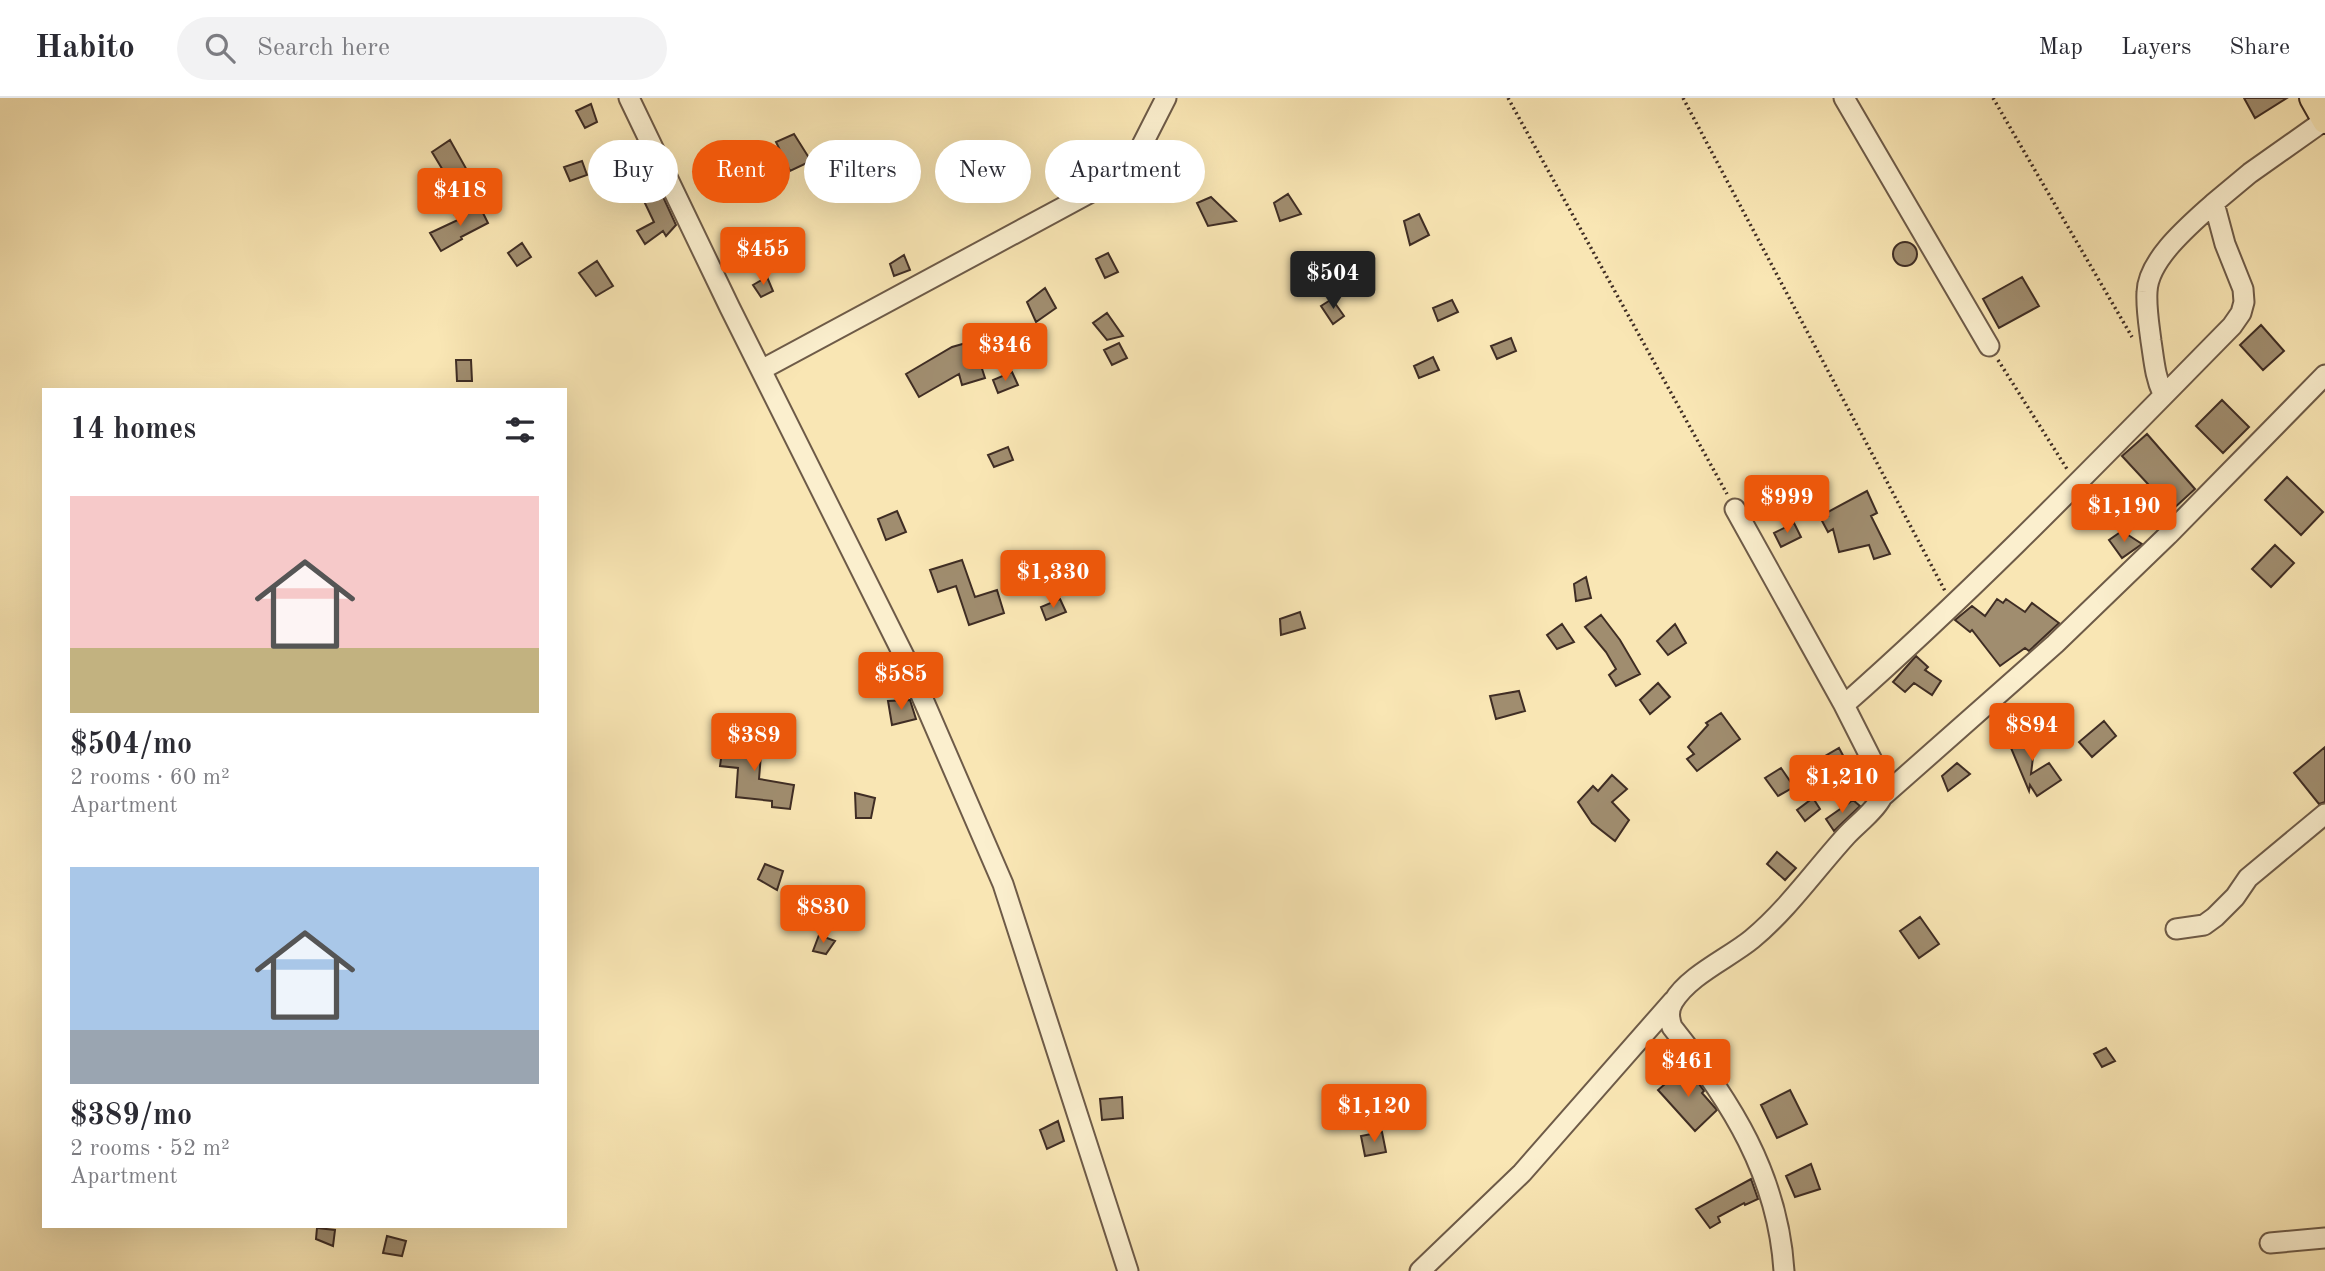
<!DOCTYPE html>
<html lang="en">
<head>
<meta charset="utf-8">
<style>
	body { margin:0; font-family:"Old Standard TT",serif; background:#f2f2f3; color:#2b2b33; height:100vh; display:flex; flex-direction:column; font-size:26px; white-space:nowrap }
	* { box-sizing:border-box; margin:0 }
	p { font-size:23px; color:#7c7c81 }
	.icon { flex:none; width:38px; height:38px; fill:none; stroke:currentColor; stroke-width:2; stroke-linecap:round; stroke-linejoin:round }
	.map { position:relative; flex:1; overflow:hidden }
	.panel { position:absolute; left:42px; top:290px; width:525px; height:840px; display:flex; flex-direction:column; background:#fff; border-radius:0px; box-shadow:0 7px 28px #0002 }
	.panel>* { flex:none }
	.guide { position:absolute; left:588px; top:42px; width:665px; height:63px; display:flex; gap:14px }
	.price { position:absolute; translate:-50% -60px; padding:0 16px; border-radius:7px; background:#ea580c; color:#fff; font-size:23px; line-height:46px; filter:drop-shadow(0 2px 4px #0008) }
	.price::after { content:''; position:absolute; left:50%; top:42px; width:21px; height:16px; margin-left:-10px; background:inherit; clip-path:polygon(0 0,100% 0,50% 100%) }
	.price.on { background:#222; color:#fff }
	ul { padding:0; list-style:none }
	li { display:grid; align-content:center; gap:14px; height:371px; padding:0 28px }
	li span { display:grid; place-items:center; height:217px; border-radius:0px; color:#555 }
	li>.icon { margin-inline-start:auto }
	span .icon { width:126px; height:126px; fill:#fffc; stroke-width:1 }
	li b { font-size:30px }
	h2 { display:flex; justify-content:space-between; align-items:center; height:84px; padding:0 28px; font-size:30px }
	.tag { padding:0 24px; border-radius:32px; background:#fff; box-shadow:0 7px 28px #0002; font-size:24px; line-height:63px }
	.tag.on { background:#ea580c; color:#fff }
	header { display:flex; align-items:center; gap:42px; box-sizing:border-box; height:98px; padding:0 35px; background:#fff; border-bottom:2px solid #e1e1e2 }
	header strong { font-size:33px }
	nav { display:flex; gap:38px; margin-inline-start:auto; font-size:24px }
	.search { width:490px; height:63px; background:#f2f2f3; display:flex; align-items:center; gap:18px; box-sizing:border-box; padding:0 24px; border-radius:38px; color:#7c7c81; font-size:26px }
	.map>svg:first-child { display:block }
	.building { fill:#a08d6f; stroke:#3f2d24; stroke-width:2 }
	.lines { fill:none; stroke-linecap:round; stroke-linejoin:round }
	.minor-casing { stroke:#6e5b48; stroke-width:23 }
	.major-casing { stroke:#3f2d24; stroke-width:28 }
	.path { stroke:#3f2d24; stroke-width:3.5; stroke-dasharray:2 3.5; stroke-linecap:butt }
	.minor { stroke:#fbefce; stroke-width:19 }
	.major { stroke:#f9e6b4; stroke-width:24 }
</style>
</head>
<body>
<header>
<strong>Habito</strong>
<div class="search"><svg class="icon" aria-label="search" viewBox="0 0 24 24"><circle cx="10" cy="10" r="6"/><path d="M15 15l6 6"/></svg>Search here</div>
<nav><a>Map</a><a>Layers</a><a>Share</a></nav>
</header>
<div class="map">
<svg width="2325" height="1173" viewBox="0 0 2325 1173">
	<rect width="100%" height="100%" fill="#f9e6b4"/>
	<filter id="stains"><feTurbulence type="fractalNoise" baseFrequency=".00286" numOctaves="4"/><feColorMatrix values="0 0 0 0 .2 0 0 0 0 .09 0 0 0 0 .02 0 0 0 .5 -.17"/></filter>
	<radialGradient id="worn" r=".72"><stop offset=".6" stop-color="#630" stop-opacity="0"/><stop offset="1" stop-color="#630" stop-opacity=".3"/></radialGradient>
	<!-- building -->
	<path class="building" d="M2244,0h43l-32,20z
		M591,6l6,18 -12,6 -9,-17z
		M794,36l17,27 -21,10 -14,-29z
		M450,42l18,32 -18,10 -18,-30z
		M987,46l8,20 -23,12 -10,-22z
		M582,63l5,14 -17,6 -6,-14z
		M621,64l13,22 -19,16 -14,-21z
		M659,90l17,37 -10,11 -3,-5 -18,13 -8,-13 17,-9 -11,-23z
		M1288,96l13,20 -21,7 -6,-18z
		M1211,99l25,24 -28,5 -11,-23z
		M479,107l9,18 -27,14 1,2 -21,12 -11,-18 30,-14 -5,-4z
		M1419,116l10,21 -19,10 -6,-24z
		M1893 156a12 12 0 1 1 24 0a12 12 0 1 1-24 0Z
		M522,145l9,14 -14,9 -9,-13z
		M1108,155l10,19 -13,6 -9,-19z
		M904,157l6,15 -16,6 -4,-12z
		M1365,159l5,13 -19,8 -5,-13z
		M597,163l16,25 -17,10 -17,-23z
		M767,179l6,14 -12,6 -8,-12z
		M2022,179l17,29 -40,22 -16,-29z
		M1045,190l11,20 -20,14 -9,-20z
		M1332,201l12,17 -11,8 -12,-18z
		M1452,202l6,12 -20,9 -5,-13z
		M1107,215l16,23 -16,4 -14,-17z
		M2261,227l23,26 -21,19 -23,-25z
		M1511,240l5,13 -19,8 -6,-13z
		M973,243l12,37 -23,7 -3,-11 -40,23 -13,-23 46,-27z
		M1119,245l8,15 -15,7 -8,-15z
		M1433,259l6,13 -20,8 -5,-12z
		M456,262h15l1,21h-15z
		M1012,274l6,13 -20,8 -5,-13z
		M2222,302l27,27 -26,26 -27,-27z
		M2147,336l48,55 -23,21 -50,-54z
		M1008,349l5,13 -19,7 -6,-12z
		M2287,379l36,35 -22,23 -36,-35z
		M1867,393l10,22 -6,3 19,38 -16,5 -5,-14 -30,7 -6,-23 -5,3 -7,-13 7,-3 -2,-3z
		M897,413l9,21 -20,8 -8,-21z
		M1794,425l7,14 -20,10 -7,-14z
		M2122,433l20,13 -20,14 -13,-18z
		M2275,447l19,18 -23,24 -19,-18z
		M962,462l13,37 22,-7 7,23 -35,12 -13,-39 -18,6 -8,-22z
		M1586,479l5,21 -15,3 -2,-17z
		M1060,501l6,13 -20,8 -5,-13z
		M1997,501l6,4 3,-4 19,13 7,-9 27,20 -30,28 -4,-3 -25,18 -28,-36 -2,2 -15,-12 17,-14 13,10z
		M1300,514l5,16 -24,7 -1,-16z
		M1601,517l19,25 20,34 -24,12 -7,-11 7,-6 -10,-17 -21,-25z
		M1562,526l12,18 -17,7 -10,-14z
		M1675,526l11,19 -18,12 -11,-14z
		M1916,558l12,11 -3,3 16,11 -9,14 -18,-12 -9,9 -12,-10z
		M1658,585l12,14 -20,17 -10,-14z
		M1519,593l6,20 -29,8 -6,-23z
		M910,602l6,19 -24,6 -4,-24z
		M1721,615l19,26 -43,32 -10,-12 7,-5 -6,-7 20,-22 -2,-2z
		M2104,623l12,15 -24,21 -13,-15z
		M2036,634l-5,42 18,-11 12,17 -24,16 -7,-11 -1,6 -23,-55z
		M724,639l38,5 -3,37 35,6 -4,24 -18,-2v-6l-36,-4 2,-29 -18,-2z
		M2325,649v55l-6,2 -25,-31z
		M1839,650l13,24 -24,13 -15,-22z
		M1957,665l13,11 -22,17 -6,-15z
		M1781,670l13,19 -16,9 -13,-18z
		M1612,677l15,14 -15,13 17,18 -14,21 -23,-18 -14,-21 15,-16 5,5z
		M855,695l20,5 -4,20h-15z
		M1813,700l7,11 -15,12 -8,-11z
		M1853,702l7,6 -26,25 -8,-12z
		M1777,754l19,16 -11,12 -18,-16z
		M765,766l18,7 -6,19 -19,-11z
		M1920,819l19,27 -20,14 -19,-27z
		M819,837l16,6 -9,13 -13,-3z
		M2106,950l9,13 -13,6 -8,-13z
		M1686,968l18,25 -2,2 15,17 -22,21 -37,-41z
		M1790,992l17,34 -30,14 -16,-33z
		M1122,999l1,21 -21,2 -2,-21z
		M1058,1023l6,20 -17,8 -7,-19z
		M1382,1034l4,20 -21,4 -4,-20z
		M1811,1066l9,25 -25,8 -9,-21z
		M1751,1081l7,20 -13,6 -1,-2 -26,14 2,5 -10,6 -14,-19z
		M317,1130l18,2 -2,16 -17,-7z
		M387,1138l19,5 -4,15 -19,-3z"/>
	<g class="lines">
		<!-- minor casing -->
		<g class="minor-casing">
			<path id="minor" d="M629,0l101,210 176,352 97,224 125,387
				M1844,0l145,248
				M761,272l336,-181 26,-18 15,-18 28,-55
				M2163,296c-8,-17 -9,-34 -12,-53 -2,-16 -5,-33 -4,-49 1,-33 44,-68 67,-89
				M1735,411l109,196 39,77c1,5 2,10 -1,15 -8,15 -25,27 -36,39 -31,34 -58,73 -94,103 -23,19 -63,36 -79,63 -5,9 -4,16 -1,25 59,74 106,148 112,244
				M1844,607c136,-120 261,-250 388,-379l9,-13 3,-11 -1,-13 -18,-45 -11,-41 36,-30 75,-53
				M1882,699l173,-153 113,-109 157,-160
				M2176,831l28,-4 11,-8 20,-20 13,-19 77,-64
				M2270,1145l55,-5
				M1420,1173l102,-98 151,-172"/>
		</g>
		<!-- major casing -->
		<g class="major-casing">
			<path id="major" d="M2312,0l13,23"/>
		</g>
		<!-- path -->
		<path class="path" d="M1508,0l219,396
			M1683,0l262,493
			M1993,0l139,239
			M1998,262l69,109"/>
		<!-- minor -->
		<use href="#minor" class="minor"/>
		<!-- major -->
		<use href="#major" class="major"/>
	</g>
	<rect width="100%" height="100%" filter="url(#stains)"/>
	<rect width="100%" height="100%" fill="url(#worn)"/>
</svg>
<b class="price" style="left:460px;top:130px">$418</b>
<b class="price" style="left:763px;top:189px">$455</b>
<b class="price on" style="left:1333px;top:213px">$504</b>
<b class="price" style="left:1005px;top:285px">$346</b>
<b class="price" style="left:1787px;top:437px">$999</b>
<b class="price" style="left:2124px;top:446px">$1,190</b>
<b class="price" style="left:1053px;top:512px">$1,330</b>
<b class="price" style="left:901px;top:614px">$585</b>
<b class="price" style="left:2032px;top:665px">$894</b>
<b class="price" style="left:754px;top:675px">$389</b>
<b class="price" style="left:1842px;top:717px">$1,210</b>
<b class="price" style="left:823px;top:847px">$830</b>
<b class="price" style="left:1688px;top:1001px">$461</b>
<b class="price" style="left:1374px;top:1046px">$1,120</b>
<div class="guide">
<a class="tag">Buy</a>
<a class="tag on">Rent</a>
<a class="tag">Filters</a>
<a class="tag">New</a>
<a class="tag">Apartment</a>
</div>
<section class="panel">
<h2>14 homes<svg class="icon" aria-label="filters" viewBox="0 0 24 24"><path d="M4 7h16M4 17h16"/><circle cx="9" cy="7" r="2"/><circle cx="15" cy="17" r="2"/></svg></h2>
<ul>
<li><span style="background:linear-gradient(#f6c9c9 70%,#c2b280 0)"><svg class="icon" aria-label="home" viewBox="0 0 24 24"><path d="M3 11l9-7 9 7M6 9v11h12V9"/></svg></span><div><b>$504/mo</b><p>2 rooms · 60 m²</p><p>Apartment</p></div></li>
<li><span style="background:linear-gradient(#a9c7e8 75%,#9aa5b1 0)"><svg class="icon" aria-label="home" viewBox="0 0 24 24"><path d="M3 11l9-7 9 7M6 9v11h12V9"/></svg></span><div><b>$389/mo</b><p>2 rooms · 52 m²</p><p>Apartment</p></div></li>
</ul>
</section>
</div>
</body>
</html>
